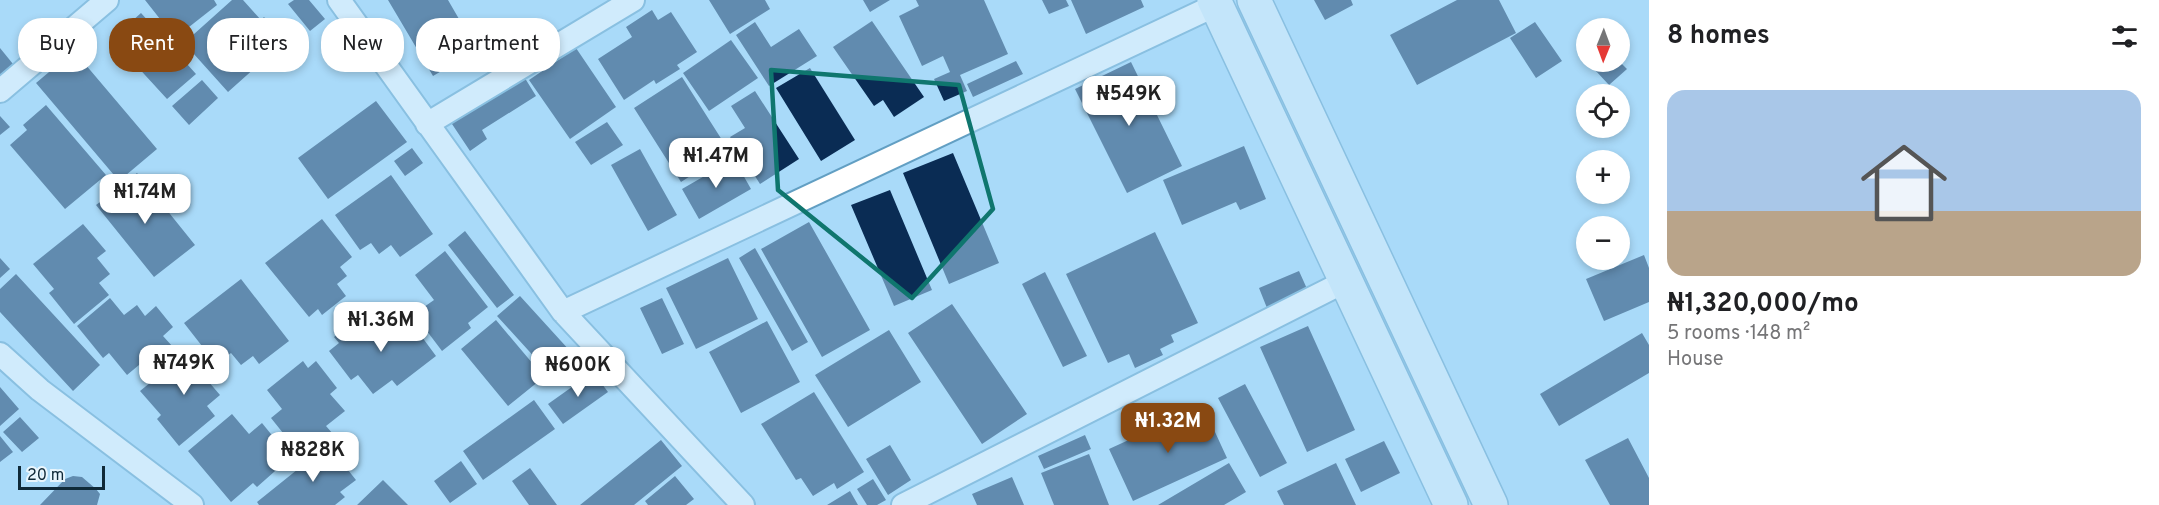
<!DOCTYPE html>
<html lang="en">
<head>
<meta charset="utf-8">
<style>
	body { margin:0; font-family:Overpass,sans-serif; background:#f2f2f2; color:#202124; height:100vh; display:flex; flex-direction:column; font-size:22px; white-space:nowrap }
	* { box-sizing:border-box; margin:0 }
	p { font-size:20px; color:#757577 }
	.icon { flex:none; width:33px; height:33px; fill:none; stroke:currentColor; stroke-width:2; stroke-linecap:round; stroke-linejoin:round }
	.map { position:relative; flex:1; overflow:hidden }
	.side { display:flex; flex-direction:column; background:#fff; width:510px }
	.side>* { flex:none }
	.banner { position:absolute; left:18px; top:18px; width:570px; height:54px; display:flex; gap:12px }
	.needle { width:39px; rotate:181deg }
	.controls { position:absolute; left:1576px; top:18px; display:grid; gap:12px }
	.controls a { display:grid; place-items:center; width:54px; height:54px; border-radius:50%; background:#fff; box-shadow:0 3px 9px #0003; font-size:30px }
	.scale { position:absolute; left:18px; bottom:15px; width:87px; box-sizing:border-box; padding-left:6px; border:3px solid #0f2938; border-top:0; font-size:16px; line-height:21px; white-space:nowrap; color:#0f2938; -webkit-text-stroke:4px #e9f6fd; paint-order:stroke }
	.price { position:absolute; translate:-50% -51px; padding:0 14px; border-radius:12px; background:#fff; color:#222; font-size:20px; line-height:39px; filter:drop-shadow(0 2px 3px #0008) }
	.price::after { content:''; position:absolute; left:50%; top:36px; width:18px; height:14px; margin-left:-9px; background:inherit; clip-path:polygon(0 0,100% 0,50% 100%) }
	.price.selected { background:#894912; color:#fff }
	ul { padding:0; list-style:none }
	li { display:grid; align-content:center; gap:12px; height:318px; padding:0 18px }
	li span { display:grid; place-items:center; height:186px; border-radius:18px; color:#555 }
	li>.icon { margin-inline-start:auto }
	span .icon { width:108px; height:108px; fill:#fffc; stroke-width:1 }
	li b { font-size:26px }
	h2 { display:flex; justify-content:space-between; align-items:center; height:72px; padding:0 18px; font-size:26px }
	.chip { padding:0 21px; border-radius:24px; background:#fff; box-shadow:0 3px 9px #0003; font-size:21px; line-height:54px }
	.chip.selected { background:#894912; color:#fff }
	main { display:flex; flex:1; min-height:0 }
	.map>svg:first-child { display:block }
	.building { fill:#0a2c54 }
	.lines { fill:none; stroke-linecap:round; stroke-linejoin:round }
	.minor-casing { stroke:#629fc3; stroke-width:26 }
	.secondary-casing { stroke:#629fc3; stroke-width:36 }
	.minor { stroke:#fff; stroke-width:22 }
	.secondary { stroke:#e3f2fb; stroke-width:33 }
	.marked { fill:none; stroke:#0f766e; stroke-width:4.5; stroke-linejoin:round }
</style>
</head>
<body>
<main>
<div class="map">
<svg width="1649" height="505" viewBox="0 0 1649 505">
	<rect width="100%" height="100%" fill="#a9daf9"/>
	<!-- building -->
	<path class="building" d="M145,0h69l3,5 -42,33z
		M232,0h11l18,20 3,-3 12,14 -3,2 9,11 -54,48 -44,-49z
		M294,0h15l16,19 -15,12 -22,-27z
		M388,0h60l29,50 -44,26z
		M709,0h56l5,9 -40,25z
		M863,0h27l-20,12z
		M916,0h68l24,54 -48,21 7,16 -23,10 -10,-22 16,-7 -7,-16 -21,10 -23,-50 20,-10z
		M1042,0h24l3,6 -20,8z
		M1071,0h70l3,7 -58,27z
		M1314,0h37l2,5 -28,15z
		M1457,0h42l17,33 -99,52 -27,-50z
		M652,10l6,10 13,-8 26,40 -20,13 3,4 -24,15 -2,-4 -30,20 -26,-41 34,-22 -6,-10z
		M141,13l55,61 -29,25 -55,-60z
		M872,21l52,76 -30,20 -11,-17 -9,6 -41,-59z
		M755,22l16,25 28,-18 18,27 -48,30 -33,-51z
		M1535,22l27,39 -26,17 -26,-40z
		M731,40l27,38 -49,33 -26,-38z
		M0,48l13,16 -13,11z
		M576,48l40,59 -46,32 -41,-59z
		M1587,49v13h33l7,7 -18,16 -28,-30z
		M74,51l83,98 -38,32 -83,-98z
		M1016,61l7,13 -50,23 -6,-13z
		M1131,62l51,104 -55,27 -52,-104z
		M810,68l45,72 -34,21 -45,-73z
		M523,75l13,21 -54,34 5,9 -17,12 -20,-30z
		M682,77l47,74 -48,31 -47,-74z
		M202,80l16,18 -29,27 -17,-19z
		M755,91l44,68 -39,25 -30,-47 15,-9 -14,-22z
		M376,101l31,41 -79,57 -30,-41z
		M46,105l60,70 -41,34 -55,-64 17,-15 -4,-5z
		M0,116l10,11 -10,8z
		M607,122l16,23 -32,20 -16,-23z
		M1244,146l22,53 -26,11 -4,-8 -54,23 -19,-45z
		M412,148l11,15 -18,13 -11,-15z
		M640,149l37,66 -29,16 -37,-66z
		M953,153l46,110 -50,21 -46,-111z
		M734,159l17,30 -52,30 -17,-30z
		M137,173l58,72 -41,32 -58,-72z
		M391,175l42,59 -33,23 -9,-12 -12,9 -8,-11 -11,7 -25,-35z
		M890,190l42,100 -38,16 -43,-101z
		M322,219l30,38 -12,10 7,9 -10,8 9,12 -24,19 -4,-6 -9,8 -44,-54z
		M809,222l61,108 -48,27 -61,-108z
		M83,224l23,27 -9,7 13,16 -11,9 10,12 -35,29 -25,-31 5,-4 -21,-25z
		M465,231l49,64 -17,13 -49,-63z
		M1155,232l43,91 -27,12 3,7 -14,7 3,6 -28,13 -6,-14 -21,9 -42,-89z
		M755,248l53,94 -16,9 -53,-93z
		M445,251l43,56 -20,16 3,5 -29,23 -28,-37 20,-14 -19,-25z
		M1644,255l5,13v34l-45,19 -18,-42z
		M0,258l10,11 -10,9z
		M728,258l30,61 -62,30 -30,-61z
		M1299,271l9,20 -41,17 -8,-20z
		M1045,272l42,84 -24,11 -41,-83z
		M16,274l84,91 -27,26 -73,-79v-23z
		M241,279l48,62 -30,23 -6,-8 -12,9 -10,-12 -15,11 -32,-41z
		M520,296l61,67 -23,20 -61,-67z
		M110,298l14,17 13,-10 8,11 11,-10 17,21 -10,9 10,11 -24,19 -4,-6 -18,15 -18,-22 -6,5 -26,-32z
		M662,298l22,46 -22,10 -22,-46z
		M952,304l75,110 -45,30 -74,-111z
		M405,314l31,42 -39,30 -5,-6 -19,14 -15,-19 -7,5 -22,-29 10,-8 -5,-6 25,-19 8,10 6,-5 7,9z
		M496,320l48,57 -36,29 -47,-57z
		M767,321l33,61 -59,31 -32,-61z
		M1308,326l47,104 -48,22 -47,-105z
		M889,330l32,52 -73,45 -33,-52z
		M1642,333l7,12v28l-90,53 -19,-32z
		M194,347l23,27 -9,7 12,14 -13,11 8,10 -36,30 -22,-27 4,-4 -21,-24z
		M303,361l5,7 8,-7 21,27 -7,6 15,17 -19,15 7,8 -30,24 -32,-40 11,-9 -15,-19z
		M593,372l15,20 -45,32 -15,-20z
		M1245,384l42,79 -27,14 -42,-79z
		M0,387l19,22 -19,17z
		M814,392l50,80 -27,17 -3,-6 -21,13 -12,-18 -5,2 -35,-56z
		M534,400l21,29 -72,51 -20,-29z
		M1203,406l24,52 -94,43 -24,-52z
		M232,414l17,20 13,-11 13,16 -7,7 15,18 -26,23 -4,-4 -22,19 -43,-51z
		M20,417l19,21 -17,14 -19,-20z
		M1085,435l6,14 -47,20 -6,-13z
		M0,436l13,16 -13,10z
		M1628,438l21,40v27h-39l-25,-45z
		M661,440l21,26 -48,39h-54z
		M1384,441l16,32 -39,19 -16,-33z
		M328,445l28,35 -16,12 5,5 -10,8h-76l-2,-3z
		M890,445l21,35 -23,15 -22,-36z
		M1089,454l20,51h-55l-13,-32z
		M461,461l16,23 -27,19 -16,-22z
		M1229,463l17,29 -22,13h-66z
		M1336,463l20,42h-72l-7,-14z
		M530,468l27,37h-28l-17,-24z
		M73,476l9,1 14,12 4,5 -3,11h-57l25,-26z
		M675,476l19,23 -8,6h-38l-3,-4z
		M1012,477l12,28h-47l-5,-11z
		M873,479l13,21 -9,5h-10l-10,-16z
		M383,480l25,25h-51z
		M850,491l8,14h-31z"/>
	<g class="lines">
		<!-- minor casing -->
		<g class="minor-casing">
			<path id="minor" d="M339,0l224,312 180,193
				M0,91l107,-91
				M427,124l206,-124
				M563,312l653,-307
				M0,354l40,36 152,115
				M903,505l443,-224"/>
		</g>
		<!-- secondary casing -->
		<g class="secondary-casing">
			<path id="secondary" d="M1214,0l237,505
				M1254,0l237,505"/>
		</g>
		<!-- minor -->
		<use href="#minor" class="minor"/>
		<!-- secondary -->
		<use href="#secondary" class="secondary"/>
	</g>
	<!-- marked area -->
	<path d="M0 0H1649V505H0ZM771,70l188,15 34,124 -81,89 -134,-108z" fill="#a9daf9" fill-opacity=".55" fill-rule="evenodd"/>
	<path class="marked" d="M771,70l188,15 34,124 -81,89 -134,-108z"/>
</svg>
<div class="controls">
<a><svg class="needle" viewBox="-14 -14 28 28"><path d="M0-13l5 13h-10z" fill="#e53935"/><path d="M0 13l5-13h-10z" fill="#757577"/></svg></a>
<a><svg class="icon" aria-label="locate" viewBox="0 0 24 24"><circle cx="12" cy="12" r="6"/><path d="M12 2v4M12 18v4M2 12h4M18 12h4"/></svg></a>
<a>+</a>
<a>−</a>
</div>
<div class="scale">20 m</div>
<b class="price" style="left:1129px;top:127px">₦549K</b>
<b class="price" style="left:716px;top:189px">₦1.47M</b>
<b class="price" style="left:145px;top:225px">₦1.74M</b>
<b class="price" style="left:381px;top:353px">₦1.36M</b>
<b class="price" style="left:184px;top:396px">₦749K</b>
<b class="price" style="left:578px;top:398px">₦600K</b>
<b class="price selected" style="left:1168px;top:454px">₦1.32M</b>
<b class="price" style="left:313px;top:483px">₦828K</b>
<div class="banner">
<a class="chip">Buy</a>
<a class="chip selected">Rent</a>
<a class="chip">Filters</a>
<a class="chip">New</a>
<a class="chip">Apartment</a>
</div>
</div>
<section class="side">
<h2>8 homes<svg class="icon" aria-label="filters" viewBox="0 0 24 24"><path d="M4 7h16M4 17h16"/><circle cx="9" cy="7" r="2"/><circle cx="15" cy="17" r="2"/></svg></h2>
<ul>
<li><span style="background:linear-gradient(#a9c7e8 65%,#b9a48a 0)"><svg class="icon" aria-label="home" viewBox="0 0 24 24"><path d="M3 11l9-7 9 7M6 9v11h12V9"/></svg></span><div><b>₦1,320,000/mo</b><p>5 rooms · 148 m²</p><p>House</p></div></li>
</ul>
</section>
</main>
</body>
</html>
